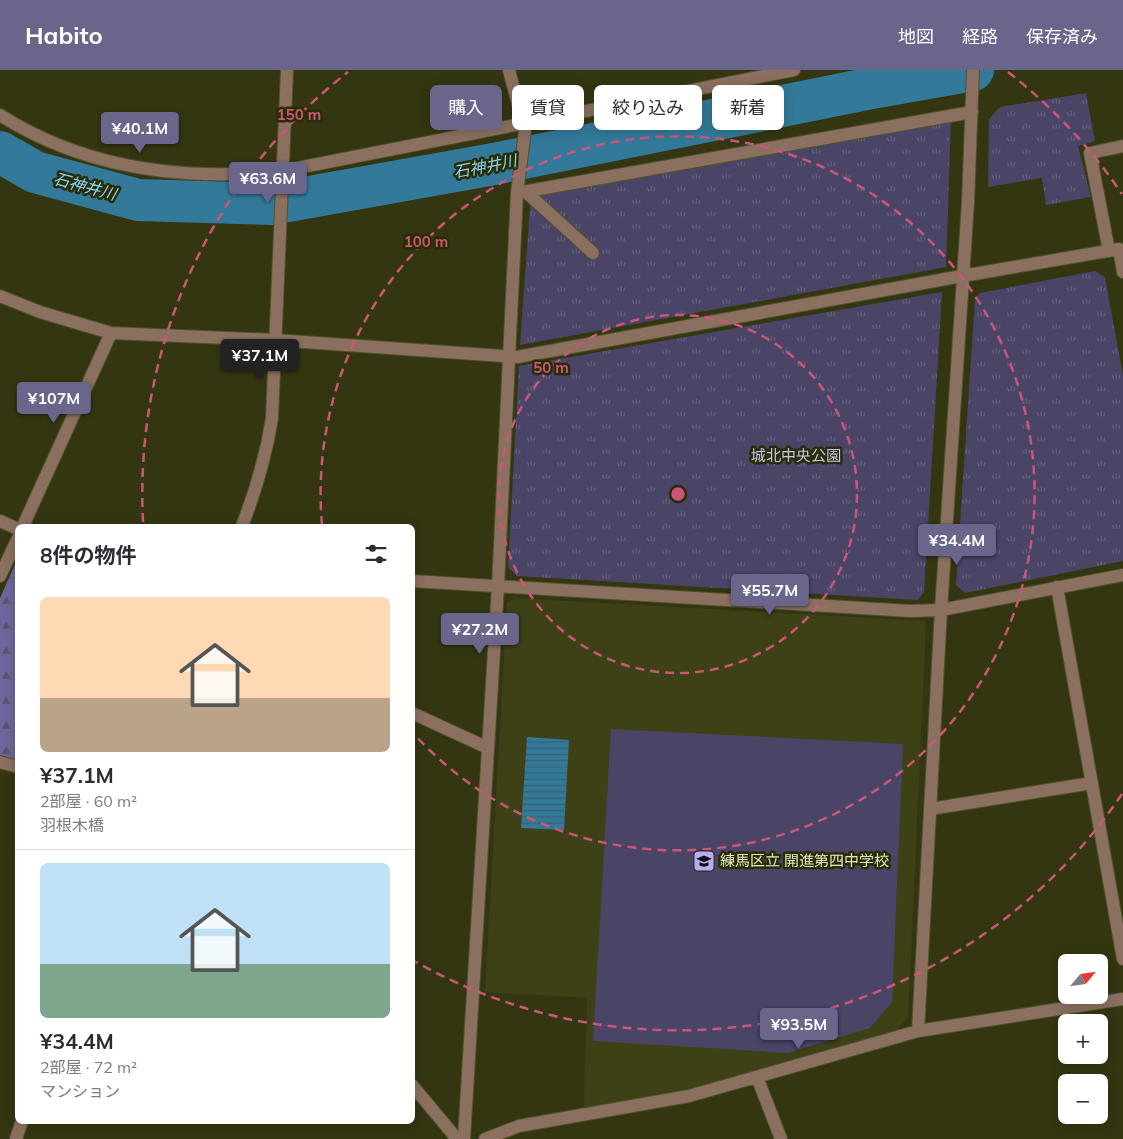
<!DOCTYPE html>
<html lang="ja">
<head>
<meta charset="utf-8">
<style>
	body { margin:0; font-family:Mulish,"Noto Sans JP",sans-serif; background:#f2f2f3; color:#2b2b33; height:100vh; display:flex; flex-direction:column; font-size:19px; white-space:nowrap }
	* { box-sizing:border-box; margin:0 }
	p { font-size:16px; color:#7c7c81 }
	.icon { flex:none; width:28px; height:28px; fill:none; stroke:currentColor; stroke-width:2; stroke-linecap:round; stroke-linejoin:round }
	.map { position:relative; flex:1; overflow:hidden }
	.drawer { position:absolute; left:15px; top:454px; width:400px; height:600px; display:flex; flex-direction:column; background:#fff; border-radius:8px; box-shadow:0 2px 12px #0003 }
	.drawer>* { flex:none }
	.guide { position:absolute; left:430px; top:15px; width:475px; height:45px; display:flex; gap:10px }
	.needle { width:32px; rotate:61deg }
	.tools { position:absolute; left:1058px; top:884px; display:grid; gap:10px }
	.tools a { display:grid; place-items:center; width:50px; height:50px; border-radius:8px; background:#fff; box-shadow:0 2px 12px #0003; font-size:25px }
	.price { position:absolute; translate:-50% -42px; padding:0 11px; border-radius:5px; background:#6a658b; color:#fff; font-size:16px; line-height:32px; filter:drop-shadow(0 1px 2px #0008) }
	.price::after { content:''; position:absolute; left:50%; top:30px; width:15px; height:11px; margin-left:-8px; background:inherit; clip-path:polygon(0 0,100% 0,50% 100%) }
	.price.active { background:#222; color:#fff }
	ul { padding:0; list-style:none }
	li { display:grid; align-content:center; gap:10px; height:265px; padding:0 25px }
	li+li { border-top:1px solid #e1e1e2 }
	li span { display:grid; place-items:center; height:155px; border-radius:8px; color:#555 }
	li>.icon { margin-inline-start:auto }
	span .icon { width:90px; height:90px; fill:#fffc; stroke-width:1 }
	li b { font-size:21px }
	h2 { display:flex; justify-content:space-between; align-items:center; height:60px; padding:0 25px; font-size:21px }
	.tag { padding:0 18px; border-radius:8px; background:#fff; box-shadow:0 2px 12px #0003; font-size:18px; line-height:45px }
	.tag.active { background:#6a658b; color:#fff }
	header { display:flex; align-items:center; gap:30px; box-sizing:border-box; height:70px; padding:0 25px; background:#6a658b; color:#fff }
	header strong { font-size:24px }
	nav { display:flex; gap:28px; margin-inline-start:auto; font-size:18px }
	.map>svg:first-child { display:block }
	.built { fill:#3e4016 }
	.forest { fill:url(#forest-firs) }
	.park { fill:url(#park-tufts) }
	.pitch { fill:#4a4466 }
	.water { fill:url(#water-rules) }
	.lines { fill:none; stroke-linecap:round; stroke-linejoin:round }
	.river { stroke:#337999; stroke-width:42 }
	.minor-casing { stroke:#50522e; stroke-width:14 }
	.minor { stroke:#8b7060; stroke-width:12 }
	.ring { fill:none; stroke:#cc567a; stroke-width:2.5; stroke-dasharray:9 6 }
	.labels { text-anchor:middle; stroke-width:5; stroke-linejoin:round; paint-order:stroke }
	.park-label { font-size:15px; fill:#cbc4f5; stroke:#2a2c05 }
	.poi-label { font-size:15px; fill:#e4e7c4; stroke:#2a2c05; text-anchor:start }
	.water-label { font-size:16px; font-style:italic; fill:#89d5fb; stroke:#2a2c05 }
	.centre { fill:#cc567a; stroke:#2a2c05; stroke-width:2.5 }
	.ring-label { font-size:15px; text-anchor:middle; font-weight:bold; fill:#cc567a; stroke:#2a2c05; stroke-width:5; stroke-linejoin:round; paint-order:stroke }
</style>
</head>
<body>
<header>
<strong>Habito</strong>
<nav><a>地図</a><a>経路</a><a>保存済み</a></nav>
</header>
<div class="map">
<svg width="1123" height="1069" viewBox="0 0 1123 1069">
	<defs>
		<pattern id="forest-firs" width="22" height="20" patternUnits="userSpaceOnUse" patternTransform="scale(1.25)"><rect width="22" height="20" fill="#6f659c"/><path d="M5 1l3.5 6h-7zM16 11l3.5 6h-7z" fill="#5a556c"/></pattern>
		<pattern id="park-tufts" width="24" height="20" patternUnits="userSpaceOnUse" patternTransform="scale(1.25)"><rect width="24" height="20" fill="#4a4466"/><path d="M3 7l-1-3M5 7V3M7 7l1-3M15 17l-1-3M17 17v-4M19 17l1-3" fill="none" stroke="#645f7a"/></pattern>
		<pattern id="water-rules" width="6" height="5" patternUnits="userSpaceOnUse" patternTransform="scale(1.25)"><rect width="6" height="5" fill="#337999"/><path d="M0 2.5h6" fill="none" stroke="#3b626f"/></pattern>
	</defs>
	<rect width="100%" height="100%" fill="#343611"/>
	<!-- built -->
	<path class="built" d="M515,528l409,23 2,3 -18,393 -13,15 -209,61 -102,16 3,-111 -102,-6 22,-389z"/>
	<!-- forest -->
	<path class="forest" d="M17,490v200l-17,-5v-157z"/>
	<!-- park -->
	<path class="park" d="M1086,23l9,48 -17,5 13,51 -45,8 -4,-27 -54,9 1,-68 11,-12z
		M951,48l-5,149 -426,78 11,-151z
		M1095,201l10,6 18,99v185l-158,32 -9,-8 19,-287 5,-5z
		M942,222l-18,300 -6,8 -401,-24 -9,-9 11,-201z"/>
	<!-- pitch -->
	<path class="pitch" d="M611,659l292,15 -11,258 -22,26 -82,25 -195,-12z"/>
	<!-- water -->
	<path class="water" d="M527,667l42,3 -5,90 -43,-2z"/>
	<g class="lines">
		<!-- river -->
		<path class="river" d="M0,82l35,20 103,28 133,4 223,-40 373,-75 106,-19"/>
		<!-- minor casing -->
		<g class="minor-casing">
			<path id="minor" d="M0,45c85,54 184,66 282,56l512,-101
				M526,122l67,61
				M517,123l455,-81
				M1109,181l-19,-98 33,-7
				M0,226l40,16 71,21 164,7 242,17 445,-81 157,-27 4,23
				M0,451l18,8
				M23,456l88,-193
				M242,456c14,-36 24,-70 30,-108l15,-348
				M0,506l18,-38
				M412,511l498,30 31,-1 182,-35
				M1057,517l66,372
				M412,643l76,35
				M0,692l18,5
				M930,739l162,-26
				M918,961l23,-421 27,-408 5,-132
				M757,1007l24,62
				M412,1015l45,54
				M16,1069l6,-18
				M464,1069l34,-553 19,-393 8,-62 -16,-61
				M485,1069l34,-13 170,-30 229,-65 205,-32"/>
		</g>
		<!-- minor -->
		<use href="#minor" class="minor"/>
	</g>
	<!-- distance rings -->
	<g class="ring">
		<circle cx="678" cy="424" r="179"/>
		<path d="M322 455A357 357 0 1 1 413 663"/>
		<path d="M1122 724A536 536 0 0 1 414 891M143 452A536 536 0 0 1 348 2M1008 2A536 536 0 0 1 1122 124"/>
	</g>
	<!-- icons -->
	<defs>
		<g id="school-square" transform="scale(1.125)"><rect x="-9" y="-9" width="18" height="18" rx="4" fill="#b8abf7" stroke="#2a2c05"/><path d="M0-5L7-2L0 1L-7-2ZM-4 1L0 2.5L4 1V4Q0 6-4 4Z" fill="#111"/></g>
	</defs>
	<g fill-rule="evenodd">
		<use href="#school-square" x="704" y="791"/>
	</g>
	<g class="labels">
		<!-- park labels -->
		<g class="park-label">
			<text x="796" y="391">城北中央公園</text>
		</g>
		<!-- poi labels -->
		<g class="poi-label">
			<text x="720" y="796">練馬区立 開進第四中学校</text>
		</g>
		<!-- water labels -->
		<g class="water-label">
			<text transform="translate(485 96) rotate(-11)" y="6">石神井川</text>
			<text transform="translate(85 116) rotate(15)" y="6">石神井川</text>
		</g>
	</g>
	<circle cx="678" cy="424" r="8" class="centre"/>
	<g class="ring-label">
		<text x="299" y="50">150 m</text>
		<text x="426" y="177">100 m</text>
		<text x="551" y="303">50 m</text>
	</g>
</svg>
<div class="tools">
<a><svg class="needle" viewBox="-14 -14 28 28"><path d="M0-13l5 13h-10z" fill="#e53935"/><path d="M0 13l5-13h-10z" fill="#7c7c81"/></svg></a>
<a>+</a>
<a>−</a>
</div>
<b class="price" style="left:140px;top:84px">¥40.1M</b>
<b class="price" style="left:268px;top:134px">¥63.6M</b>
<b class="price active" style="left:260px;top:311px">¥37.1M</b>
<b class="price" style="left:54px;top:354px">¥107M</b>
<b class="price" style="left:957px;top:496px">¥34.4M</b>
<b class="price" style="left:770px;top:546px">¥55.7M</b>
<b class="price" style="left:480px;top:585px">¥27.2M</b>
<b class="price" style="left:799px;top:980px">¥93.5M</b>
<div class="guide">
<a class="tag active">購入</a>
<a class="tag">賃貸</a>
<a class="tag">絞り込み</a>
<a class="tag">新着</a>
</div>
<section class="drawer">
<h2>8件の物件<svg class="icon" aria-label="filters" viewBox="0 0 24 24"><path d="M4 7h16M4 17h16"/><circle cx="9" cy="7" r="2"/><circle cx="15" cy="17" r="2"/></svg></h2>
<ul>
<li><span style="background:linear-gradient(#ffd9b3 65%,#b9a48a 0)"><svg class="icon" aria-label="home" viewBox="0 0 24 24"><path d="M3 11l9-7 9 7M6 9v11h12V9"/></svg></span><div><b>¥37.1M</b><p>2部屋 · 60 m²</p><p>羽根木橋</p></div></li>
<li><span style="background:linear-gradient(#bfe0f5 65%,#7fa58c 0)"><svg class="icon" aria-label="home" viewBox="0 0 24 24"><path d="M3 11l9-7 9 7M6 9v11h12V9"/></svg></span><div><b>¥34.4M</b><p>2部屋 · 72 m²</p><p>マンション</p></div></li>
</ul>
</section>
</div>
</body>
</html>
